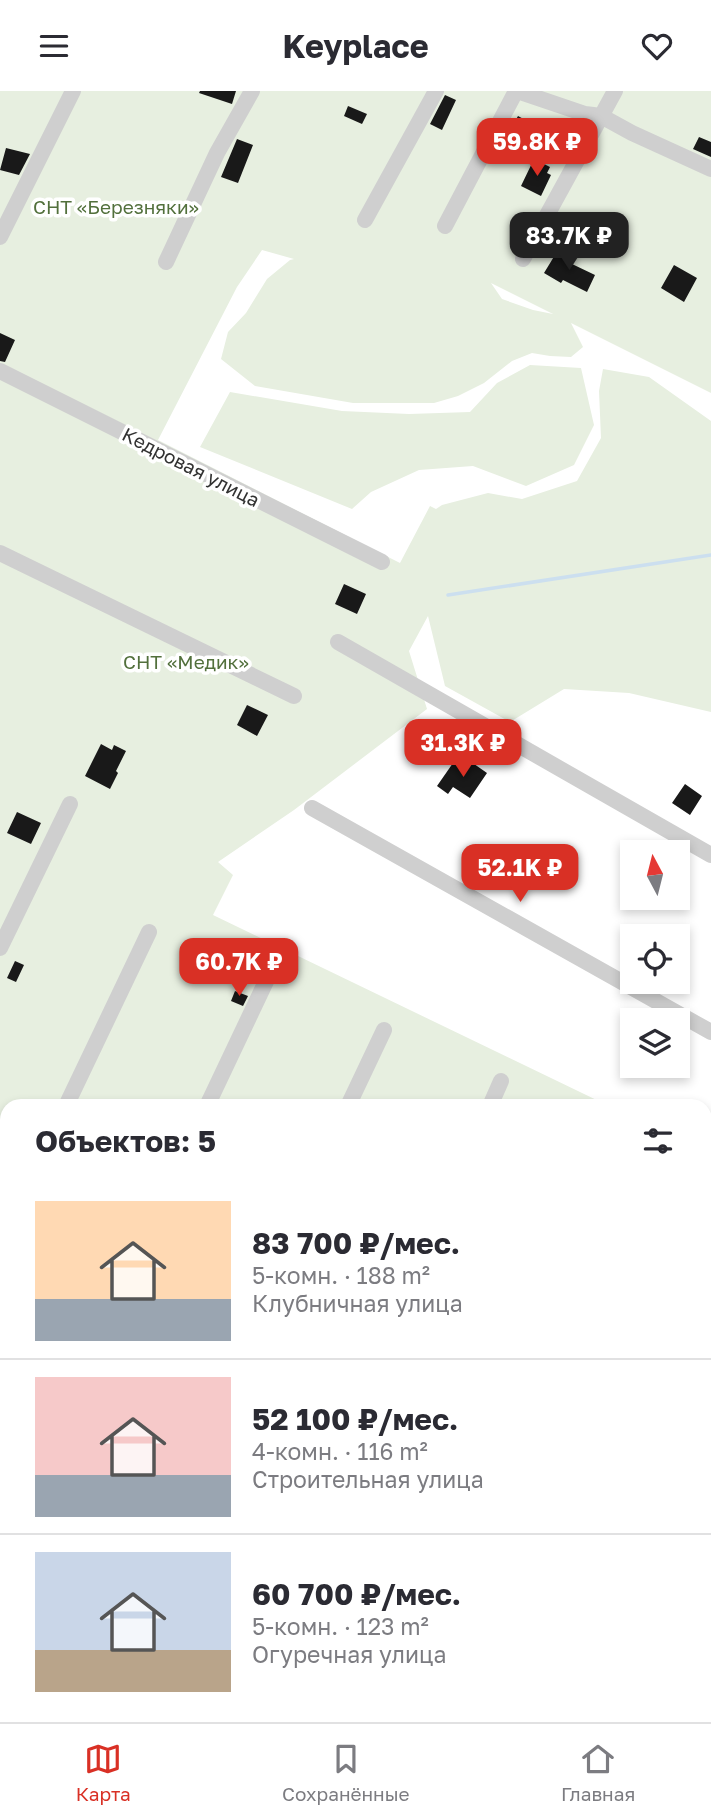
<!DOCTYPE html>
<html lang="ru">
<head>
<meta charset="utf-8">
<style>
	body { margin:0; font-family:"Golos Text",sans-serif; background:#f2f2f3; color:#2b2b33; height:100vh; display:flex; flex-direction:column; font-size:26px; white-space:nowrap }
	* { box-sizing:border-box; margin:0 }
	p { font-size:23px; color:#7c7c81 }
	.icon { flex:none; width:38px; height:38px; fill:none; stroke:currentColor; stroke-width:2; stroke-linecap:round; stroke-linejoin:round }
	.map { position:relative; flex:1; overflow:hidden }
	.sheet { position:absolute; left:0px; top:1008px; width:712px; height:623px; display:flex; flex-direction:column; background:#fff; border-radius:21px 21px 0 0; box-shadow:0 4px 10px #0003 }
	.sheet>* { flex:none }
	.needle { width:46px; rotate:353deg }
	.controls { position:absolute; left:620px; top:749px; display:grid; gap:14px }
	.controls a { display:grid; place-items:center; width:70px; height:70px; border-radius:0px; background:#fff; box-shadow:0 4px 10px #0003; font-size:35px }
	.price { position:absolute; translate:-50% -60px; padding:0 16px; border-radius:14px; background:#d93025; color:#fff; font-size:23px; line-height:46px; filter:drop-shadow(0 2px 4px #0008) }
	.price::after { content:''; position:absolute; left:50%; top:42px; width:21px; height:16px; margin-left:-10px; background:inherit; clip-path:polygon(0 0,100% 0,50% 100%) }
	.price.current { background:#222; color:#fff }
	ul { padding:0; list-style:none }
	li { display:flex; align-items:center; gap:21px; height:175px; padding:0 35px }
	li+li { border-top:2px solid #e1e1e2 }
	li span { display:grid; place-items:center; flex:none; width:196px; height:140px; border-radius:0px; color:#555 }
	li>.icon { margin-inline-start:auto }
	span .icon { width:84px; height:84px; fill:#fffc; stroke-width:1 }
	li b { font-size:30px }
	h2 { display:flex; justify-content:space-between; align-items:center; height:84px; padding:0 35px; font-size:30px }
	header { display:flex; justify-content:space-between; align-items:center; height:91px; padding:0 35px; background:#fff; font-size:32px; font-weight:700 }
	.menu { display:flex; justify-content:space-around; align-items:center; height:98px; border-top:2px solid #e1e1e2; background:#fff; font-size:19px; color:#7c7c81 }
	.menu a { display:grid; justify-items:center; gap:4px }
	.menu .current { color:#d93025 }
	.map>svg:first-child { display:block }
	.green { fill:#e7efe0; fill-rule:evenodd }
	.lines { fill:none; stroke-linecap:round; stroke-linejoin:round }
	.stream { stroke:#ccdfef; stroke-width:3.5 }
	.building { fill:#191919 }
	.path { stroke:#cfcfcf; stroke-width:2.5; stroke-dasharray:3.5 3.5; stroke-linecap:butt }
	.street { stroke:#cfcfcf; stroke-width:16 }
	.labels { text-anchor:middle; stroke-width:7; stroke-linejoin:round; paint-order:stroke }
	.park-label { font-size:19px; fill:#52703c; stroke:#fff }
	.street-label { font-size:19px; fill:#323232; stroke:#fff }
</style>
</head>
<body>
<header><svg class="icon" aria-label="menu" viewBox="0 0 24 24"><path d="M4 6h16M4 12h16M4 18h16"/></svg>Keyplace<svg class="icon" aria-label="heart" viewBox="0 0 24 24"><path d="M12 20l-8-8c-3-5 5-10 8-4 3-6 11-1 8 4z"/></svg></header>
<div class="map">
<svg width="711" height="1631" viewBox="0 0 711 1631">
	<rect width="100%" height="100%" fill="#fff"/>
	<!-- green -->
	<path class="green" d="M0,0h711v302l-140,-70 12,24 -12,10 -21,-1 -18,-3 -20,8 -28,22 -26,13 -24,7h-81l-98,-17 -34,-27 7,-27 18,-19 21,-34 23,-19 4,-1 -32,-9 -25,37 -79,153 242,123 30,-57 6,3 6,-4 46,-12 34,6 55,-18 24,-43 -2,-47 4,-22 46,8 62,44v291l-82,-19 -65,-4 -54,33 -65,-36 -17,-70 -19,35 18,58 -133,101 -76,52 15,13 -20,40 396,191h-602v361l-7,-3zM491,192l62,31 -20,-4 -31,-11z
		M530,274l51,3 13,57 -20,40 -48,21 -53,-20 -54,4 -48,22 -19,17 -152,-62 30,-55 112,19 67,3 61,-2 27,-29z
		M705,1062l6,2v460l-6,1z
		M0,1424l7,3v160l-7,2z
		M7,1619v5h402l8,7h-417v-11z"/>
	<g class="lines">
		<!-- stream -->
		<path class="stream" d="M448,504l263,-40"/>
	</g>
	<!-- building -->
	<path class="building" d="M200,0h36l-4,13 -33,-11z
		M445,4l11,5 -14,30 -12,-6z
		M348,15l19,8 -5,10 -18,-8z
		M518,25l22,12 -8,16 -23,-12z
		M699,46l12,5v15l-18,-8z
		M237,48l16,6 -15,38 -17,-6z
		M6,57l24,6 -11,21 -19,-5z
		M534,68l16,8 -3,6 4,2 -10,21 -20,-10z
		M558,159l16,10 -2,4 23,11 -8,17 -24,-12 -2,3 -17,-10z
		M674,174l23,13 -13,24 -23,-14z
		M0,242l15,7 -10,22 -5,-1z
		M344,493l22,10 -9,20 -22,-10z
		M247,614l21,10 -11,21 -20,-11z
		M101,653l11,6 2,-5 12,6 -10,20 2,2 -8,16 -25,-13z
		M467,668l20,14 -17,25 -17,-11 -5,7 -11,-8 16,-23 8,5z
		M685,693l17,12 -12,19 -18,-12z
		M17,721l24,11 -10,21 -24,-11z
		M15,870l9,4 -8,17 -9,-4z
		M235,900l13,5 -5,10 -12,-5z"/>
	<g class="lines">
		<!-- path -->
		<path class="path" d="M431,1624l3,7"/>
		<!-- street -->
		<path class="street" d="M517,0l68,23 16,2 31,17 79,36
			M365,129l71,-129
			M445,135l71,-135
			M0,146l73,-146
			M523,168l92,-168
			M166,171l51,-109 35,-62
			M0,280l382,191
			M0,462l294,143
			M338,551l373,213
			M312,717l399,224
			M0,857l70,-144
			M66,1015l83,-174
			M207,1015l72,-152
			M348,1015l36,-76
			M490,1015l11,-25
			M0,1037l7,3
			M0,1152l7,-14
			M705,1156l6,-12
			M705,1376l6,3
			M0,1395l7,4
			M705,1458l6,-13
			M705,1539h6
			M0,1604l7,-1"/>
	</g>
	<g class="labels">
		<!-- park labels -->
		<g class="park-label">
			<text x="116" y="123">СНТ «Березняки»</text>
			<text x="186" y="578">СНТ «Медик»</text>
		</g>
		<!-- street labels -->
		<g class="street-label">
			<text transform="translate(191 376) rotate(27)" y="7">Кедровая улица</text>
		</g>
	</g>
</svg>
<div class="controls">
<a><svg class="needle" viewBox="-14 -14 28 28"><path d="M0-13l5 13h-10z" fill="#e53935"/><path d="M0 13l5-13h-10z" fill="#7c7c81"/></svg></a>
<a><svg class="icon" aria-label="locate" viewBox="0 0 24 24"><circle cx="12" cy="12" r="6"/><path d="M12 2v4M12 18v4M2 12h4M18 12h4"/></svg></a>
<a><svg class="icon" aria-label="layers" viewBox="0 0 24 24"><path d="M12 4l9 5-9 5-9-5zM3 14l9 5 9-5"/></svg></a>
</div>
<b class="price" style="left:537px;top:87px">59.8K ₽</b>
<b class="price current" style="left:569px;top:181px">83.7K ₽</b>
<b class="price" style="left:463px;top:688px">31.3K ₽</b>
<b class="price" style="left:520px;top:813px">52.1K ₽</b>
<b class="price" style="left:239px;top:907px">60.7K ₽</b>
<section class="sheet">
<h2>Объектов: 5<svg class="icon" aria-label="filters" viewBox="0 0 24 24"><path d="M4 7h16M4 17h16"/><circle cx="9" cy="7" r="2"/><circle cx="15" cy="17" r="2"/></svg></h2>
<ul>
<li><span style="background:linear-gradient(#ffd9b3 70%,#9aa5b1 0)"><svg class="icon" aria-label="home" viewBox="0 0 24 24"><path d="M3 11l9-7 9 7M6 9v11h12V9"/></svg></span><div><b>83 700 ₽/мес.</b><p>5-комн. · 188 m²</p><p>Клубничная улица</p></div></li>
<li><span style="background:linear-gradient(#f6c9c9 70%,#9aa5b1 0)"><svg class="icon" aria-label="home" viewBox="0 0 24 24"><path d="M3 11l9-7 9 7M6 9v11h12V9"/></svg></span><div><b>52 100 ₽/мес.</b><p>4-комн. · 116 m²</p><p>Строительная улица</p></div></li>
<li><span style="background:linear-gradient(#c9d6e8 70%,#b9a48a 0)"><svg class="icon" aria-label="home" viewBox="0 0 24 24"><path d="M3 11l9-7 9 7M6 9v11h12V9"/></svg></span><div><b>60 700 ₽/мес.</b><p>5-комн. · 123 m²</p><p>Огуречная улица</p></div></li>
</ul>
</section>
</div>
<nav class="menu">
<a class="current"><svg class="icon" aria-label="map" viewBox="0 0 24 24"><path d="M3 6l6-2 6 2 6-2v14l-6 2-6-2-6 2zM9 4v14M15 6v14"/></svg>Карта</a>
<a><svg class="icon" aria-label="saved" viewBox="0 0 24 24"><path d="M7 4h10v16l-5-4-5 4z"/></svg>Сохранённые</a>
<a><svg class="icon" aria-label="home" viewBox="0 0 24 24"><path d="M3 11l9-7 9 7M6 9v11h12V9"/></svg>Главная</a>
</nav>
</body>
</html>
